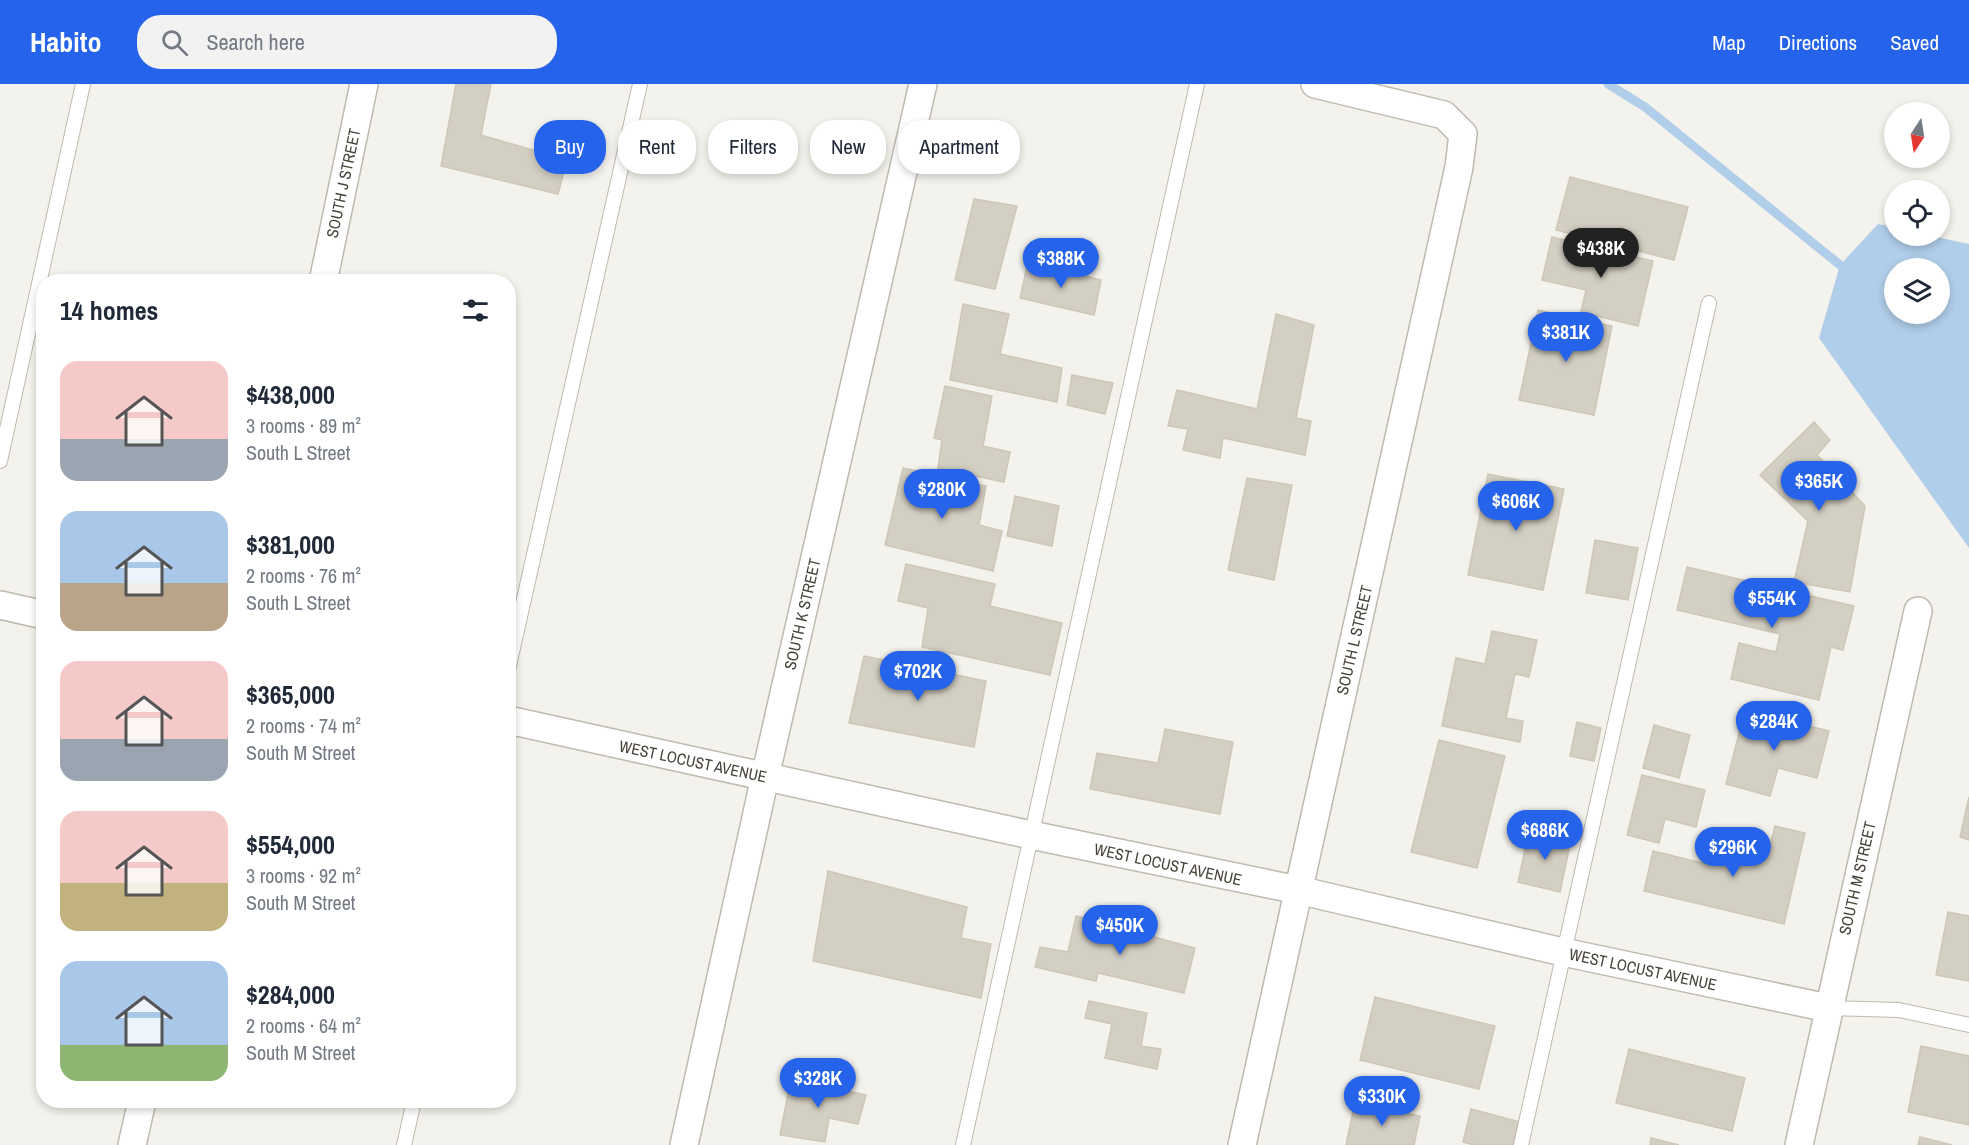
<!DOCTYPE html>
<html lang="en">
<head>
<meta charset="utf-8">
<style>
	body { margin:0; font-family:"Archivo Narrow",sans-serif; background:#f2f2f3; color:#1f2937; height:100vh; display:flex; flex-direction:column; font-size:22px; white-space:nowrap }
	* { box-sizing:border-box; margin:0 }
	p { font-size:20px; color:#747a83 }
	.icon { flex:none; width:33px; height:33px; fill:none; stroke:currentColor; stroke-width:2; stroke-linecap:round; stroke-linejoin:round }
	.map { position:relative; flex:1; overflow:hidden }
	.drawer { position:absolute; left:36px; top:190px; width:480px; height:834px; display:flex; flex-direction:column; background:#fff; border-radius:24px; box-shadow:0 3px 9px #0003 }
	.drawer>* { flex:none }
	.hud { position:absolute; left:534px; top:36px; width:570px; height:54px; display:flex; gap:12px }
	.needle { width:39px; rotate:192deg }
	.controls { position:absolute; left:1884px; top:18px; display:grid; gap:12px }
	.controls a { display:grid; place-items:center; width:66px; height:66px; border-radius:50%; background:#fff; box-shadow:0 3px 9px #0003; font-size:30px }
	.price { position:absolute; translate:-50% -51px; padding:0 14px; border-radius:21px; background:#2563eb; color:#fff; font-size:20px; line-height:39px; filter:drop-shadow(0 2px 3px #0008) }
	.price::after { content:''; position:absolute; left:50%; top:36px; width:18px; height:14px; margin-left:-9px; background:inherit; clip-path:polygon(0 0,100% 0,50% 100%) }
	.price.active { background:#222; color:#fff }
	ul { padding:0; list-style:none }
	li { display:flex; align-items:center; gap:18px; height:150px; padding:0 24px }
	li span { display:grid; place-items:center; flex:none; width:168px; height:120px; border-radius:18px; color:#555 }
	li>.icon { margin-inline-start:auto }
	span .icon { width:72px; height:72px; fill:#fffc; stroke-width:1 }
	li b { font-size:26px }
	h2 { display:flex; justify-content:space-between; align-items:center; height:72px; padding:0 24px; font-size:26px }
	.pill { padding:0 21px; border-radius:24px; background:#fff; box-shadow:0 3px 9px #0003; font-size:21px; line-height:54px }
	.pill.active { background:#2563eb; color:#fff }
	header { display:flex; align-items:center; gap:36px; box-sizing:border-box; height:84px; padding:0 30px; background:#2563eb; color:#fff }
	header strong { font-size:28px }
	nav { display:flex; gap:33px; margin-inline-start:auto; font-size:21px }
	.search { width:420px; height:54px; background:#f2f2f3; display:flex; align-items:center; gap:15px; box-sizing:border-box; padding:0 21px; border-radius:24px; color:#747a83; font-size:22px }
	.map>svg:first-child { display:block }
	.water { fill:#b0cde9; fill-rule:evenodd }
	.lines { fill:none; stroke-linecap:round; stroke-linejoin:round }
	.stream { stroke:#b0cde9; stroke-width:9 }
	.building { fill:#d4cfc3; stroke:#cec7b7; stroke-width:1.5 }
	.lane-casing { stroke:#bfbaaf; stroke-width:16 }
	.street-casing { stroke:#bfbaaf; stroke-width:30 }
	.lane { stroke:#fff; stroke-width:14 }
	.street { stroke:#fff; stroke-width:27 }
	.labels { text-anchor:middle; stroke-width:6; stroke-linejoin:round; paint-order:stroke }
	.street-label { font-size:16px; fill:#48443a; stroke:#fff }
</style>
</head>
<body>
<header>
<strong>Habito</strong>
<div class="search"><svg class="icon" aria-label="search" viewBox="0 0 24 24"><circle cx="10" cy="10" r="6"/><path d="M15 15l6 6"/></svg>Search here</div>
<nav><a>Map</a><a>Directions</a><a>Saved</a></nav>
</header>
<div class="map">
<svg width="1969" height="1061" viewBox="0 0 1969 1061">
	<rect width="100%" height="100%" fill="#f4f2ec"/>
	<!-- water -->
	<path class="water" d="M1878,140l16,3v9h38l37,8v304l-150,-210 21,-73zM1894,184h46v46h-46z"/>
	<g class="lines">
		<!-- stream -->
		<path class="stream" d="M1608,0l37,23 195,158"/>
	</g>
	<!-- building -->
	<path class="building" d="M456,0h35l-10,51 86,25 -9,34 -117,-28z
		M1570,93l118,30 -14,53 -118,-30z
		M974,115l43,7 -22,83 -40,-9z
		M1552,153l101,24 -15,65 -57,-14 5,-22 -44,-10z
		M1028,178l73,18 -7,35 -74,-17z
		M963,220l46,10 -9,40 62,14 -5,34 -107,-22z
		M1538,226l74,16 -18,89 -75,-15z
		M1276,230l38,11 -18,93 15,3 -6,34 -82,-17 -3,20 -37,-8 5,-21 -20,-3 9,-36 80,19z
		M1072,291l41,8 -8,31 -38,-9z
		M945,302l47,10 -9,50 27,6 -6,30 -66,-14 4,-28 -8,-2z
		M1814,338l16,18 -13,15 48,51 -15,86 -56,-10 14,-61 -48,-46z
		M903,384l83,18 -7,39 23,6 -9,40 -108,-26z
		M1488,390l76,15 -21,101 -75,-15z
		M1247,394l45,7 -18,95 -46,-10z
		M1015,412l44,10 -7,40 -45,-10z
		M1595,456l43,8 -10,52 -42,-7z
		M906,480l89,20 -5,22 72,17 -12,52 -128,-28 6,-39 -30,-7z
		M1687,483l167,39 -11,44 -12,-3 -12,53 -88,-21 8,-36 37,9 4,-18 -103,-24z
		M1492,547l45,9 -8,37 -14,-3 -9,44 17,3 -3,21 -78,-16 14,-68 29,6z
		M864,572l122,25 -12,66 -125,-24z
		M1745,626l84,21 -12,47 -39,-10 -8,28 -44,-12z
		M1577,638l24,6 -7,33 -24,-5z
		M1654,641l36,10 -11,43 -36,-10z
		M1165,645l68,13 -13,72 -130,-25 7,-36 61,10z
		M1439,656l66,16 -28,112 -66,-16z
		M1642,691l63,15 -9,37 -31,-8 -6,24 -32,-8z
		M1969,713v43l-9,-3z
		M1775,742l30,7 -21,91 -140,-33 9,-40 49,12 5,-18 60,14z
		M1529,747l42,9 -11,52 -42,-10z
		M828,787l139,36 -6,31 30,6 -10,54 -168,-37z
		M1948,828l21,4v65l-33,-6z
		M1076,832l119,32 -11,45 -86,-20 -2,8 -61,-14 5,-20 28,5z
		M1375,913l120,29 -16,63 -119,-29z
		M1089,917l58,12 -6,33 20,3 -4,20 -52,-11 7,-34 -27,-6z
		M1921,962l48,10v69l-61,-13z
		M1629,965l116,29 -13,53 -116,-28z
		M791,994l75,17 -8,29 -29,-6 -4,24 -45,-7z
		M1355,1018l65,14 -6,29h-68z
		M1471,1025l53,14 -6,22h-44l-11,-3z
		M1920,1053l32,8h-34z
		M1651,1054l28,7h-29z"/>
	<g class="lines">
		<!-- lane casing -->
		<g class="lane-casing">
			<path id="lane" d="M0,377l83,-377
				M508,586l132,-586
				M1828,924l71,2 70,15
				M404,1061l10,-44
				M963,1061l234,-1061
				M1521,1061l188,-842"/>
		</g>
		<!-- street casing -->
		<g class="street-casing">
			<path id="street" d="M323,198l41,-198
				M0,521l44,10
				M508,636l523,115 267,55 265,62 265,56
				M132,1061l10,-44
				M684,1061l81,-368 158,-693
				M1242,1061l217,-978 4,-33 -19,-19 -129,-31
				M1799,1061l119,-534"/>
		</g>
		<!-- lane -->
		<use href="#lane" class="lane"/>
		<!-- street -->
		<use href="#street" class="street"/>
	</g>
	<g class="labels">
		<!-- street labels -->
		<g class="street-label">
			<text transform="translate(343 99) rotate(-78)" y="6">SOUTH J STREET</text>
			<text transform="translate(802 530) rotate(-77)" y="6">SOUTH K STREET</text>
			<text transform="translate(1354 556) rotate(-77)" y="6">SOUTH L STREET</text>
			<text transform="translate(693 677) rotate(12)" y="6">WEST LOCUST AVENUE</text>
			<text transform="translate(1168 780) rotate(12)" y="6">WEST LOCUST AVENUE</text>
			<text transform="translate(1857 794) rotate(-77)" y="6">SOUTH M STREET</text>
			<text transform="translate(1643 885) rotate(12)" y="6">WEST LOCUST AVENUE</text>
		</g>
	</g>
</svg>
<div class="controls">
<a><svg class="needle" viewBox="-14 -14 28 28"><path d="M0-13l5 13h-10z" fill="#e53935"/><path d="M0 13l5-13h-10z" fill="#747a83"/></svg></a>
<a><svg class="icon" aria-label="locate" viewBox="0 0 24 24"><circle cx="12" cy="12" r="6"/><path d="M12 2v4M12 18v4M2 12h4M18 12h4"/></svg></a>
<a><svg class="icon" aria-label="layers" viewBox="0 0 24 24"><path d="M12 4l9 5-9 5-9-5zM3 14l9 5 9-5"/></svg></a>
</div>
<b class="price active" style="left:1601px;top:195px">$438K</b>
<b class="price" style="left:1061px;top:205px">$388K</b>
<b class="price" style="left:1566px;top:279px">$381K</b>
<b class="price" style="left:1819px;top:428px">$365K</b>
<b class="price" style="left:942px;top:436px">$280K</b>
<b class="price" style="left:1516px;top:448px">$606K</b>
<b class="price" style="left:1772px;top:545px">$554K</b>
<b class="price" style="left:918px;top:618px">$702K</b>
<b class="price" style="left:1774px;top:668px">$284K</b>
<b class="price" style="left:1545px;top:777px">$686K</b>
<b class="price" style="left:1733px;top:794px">$296K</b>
<b class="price" style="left:1120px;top:872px">$450K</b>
<b class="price" style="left:818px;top:1025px">$328K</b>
<b class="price" style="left:1382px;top:1043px">$330K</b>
<div class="hud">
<a class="pill active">Buy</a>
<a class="pill">Rent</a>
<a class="pill">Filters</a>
<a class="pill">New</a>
<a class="pill">Apartment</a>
</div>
<section class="drawer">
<h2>14 homes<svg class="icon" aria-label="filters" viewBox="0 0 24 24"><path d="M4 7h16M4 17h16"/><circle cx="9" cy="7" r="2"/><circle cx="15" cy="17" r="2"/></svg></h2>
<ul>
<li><span style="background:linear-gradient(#f6c9c9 65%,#9aa5b1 0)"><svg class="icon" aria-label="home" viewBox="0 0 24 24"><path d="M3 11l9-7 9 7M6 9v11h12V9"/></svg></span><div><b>$438,000</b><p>3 rooms · 89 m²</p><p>South L Street</p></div></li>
<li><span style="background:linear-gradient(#a9c7e8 60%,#b9a48a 0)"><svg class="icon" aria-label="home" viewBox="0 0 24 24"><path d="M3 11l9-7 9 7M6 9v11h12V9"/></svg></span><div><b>$381,000</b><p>2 rooms · 76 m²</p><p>South L Street</p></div></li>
<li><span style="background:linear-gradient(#f6c9c9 65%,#9aa5b1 0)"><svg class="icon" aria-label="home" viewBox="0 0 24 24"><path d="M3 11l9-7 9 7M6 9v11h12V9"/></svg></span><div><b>$365,000</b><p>2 rooms · 74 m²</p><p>South M Street</p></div></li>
<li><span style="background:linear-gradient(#f6c9c9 60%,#c2b280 0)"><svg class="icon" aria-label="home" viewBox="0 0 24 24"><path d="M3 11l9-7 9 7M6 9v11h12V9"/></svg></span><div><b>$554,000</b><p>3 rooms · 92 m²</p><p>South M Street</p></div></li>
<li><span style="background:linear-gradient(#a9c7e8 70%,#8fb573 0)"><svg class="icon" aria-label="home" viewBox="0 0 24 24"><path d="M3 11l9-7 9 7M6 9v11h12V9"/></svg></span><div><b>$284,000</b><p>2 rooms · 64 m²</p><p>South M Street</p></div></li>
</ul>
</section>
</div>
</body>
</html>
